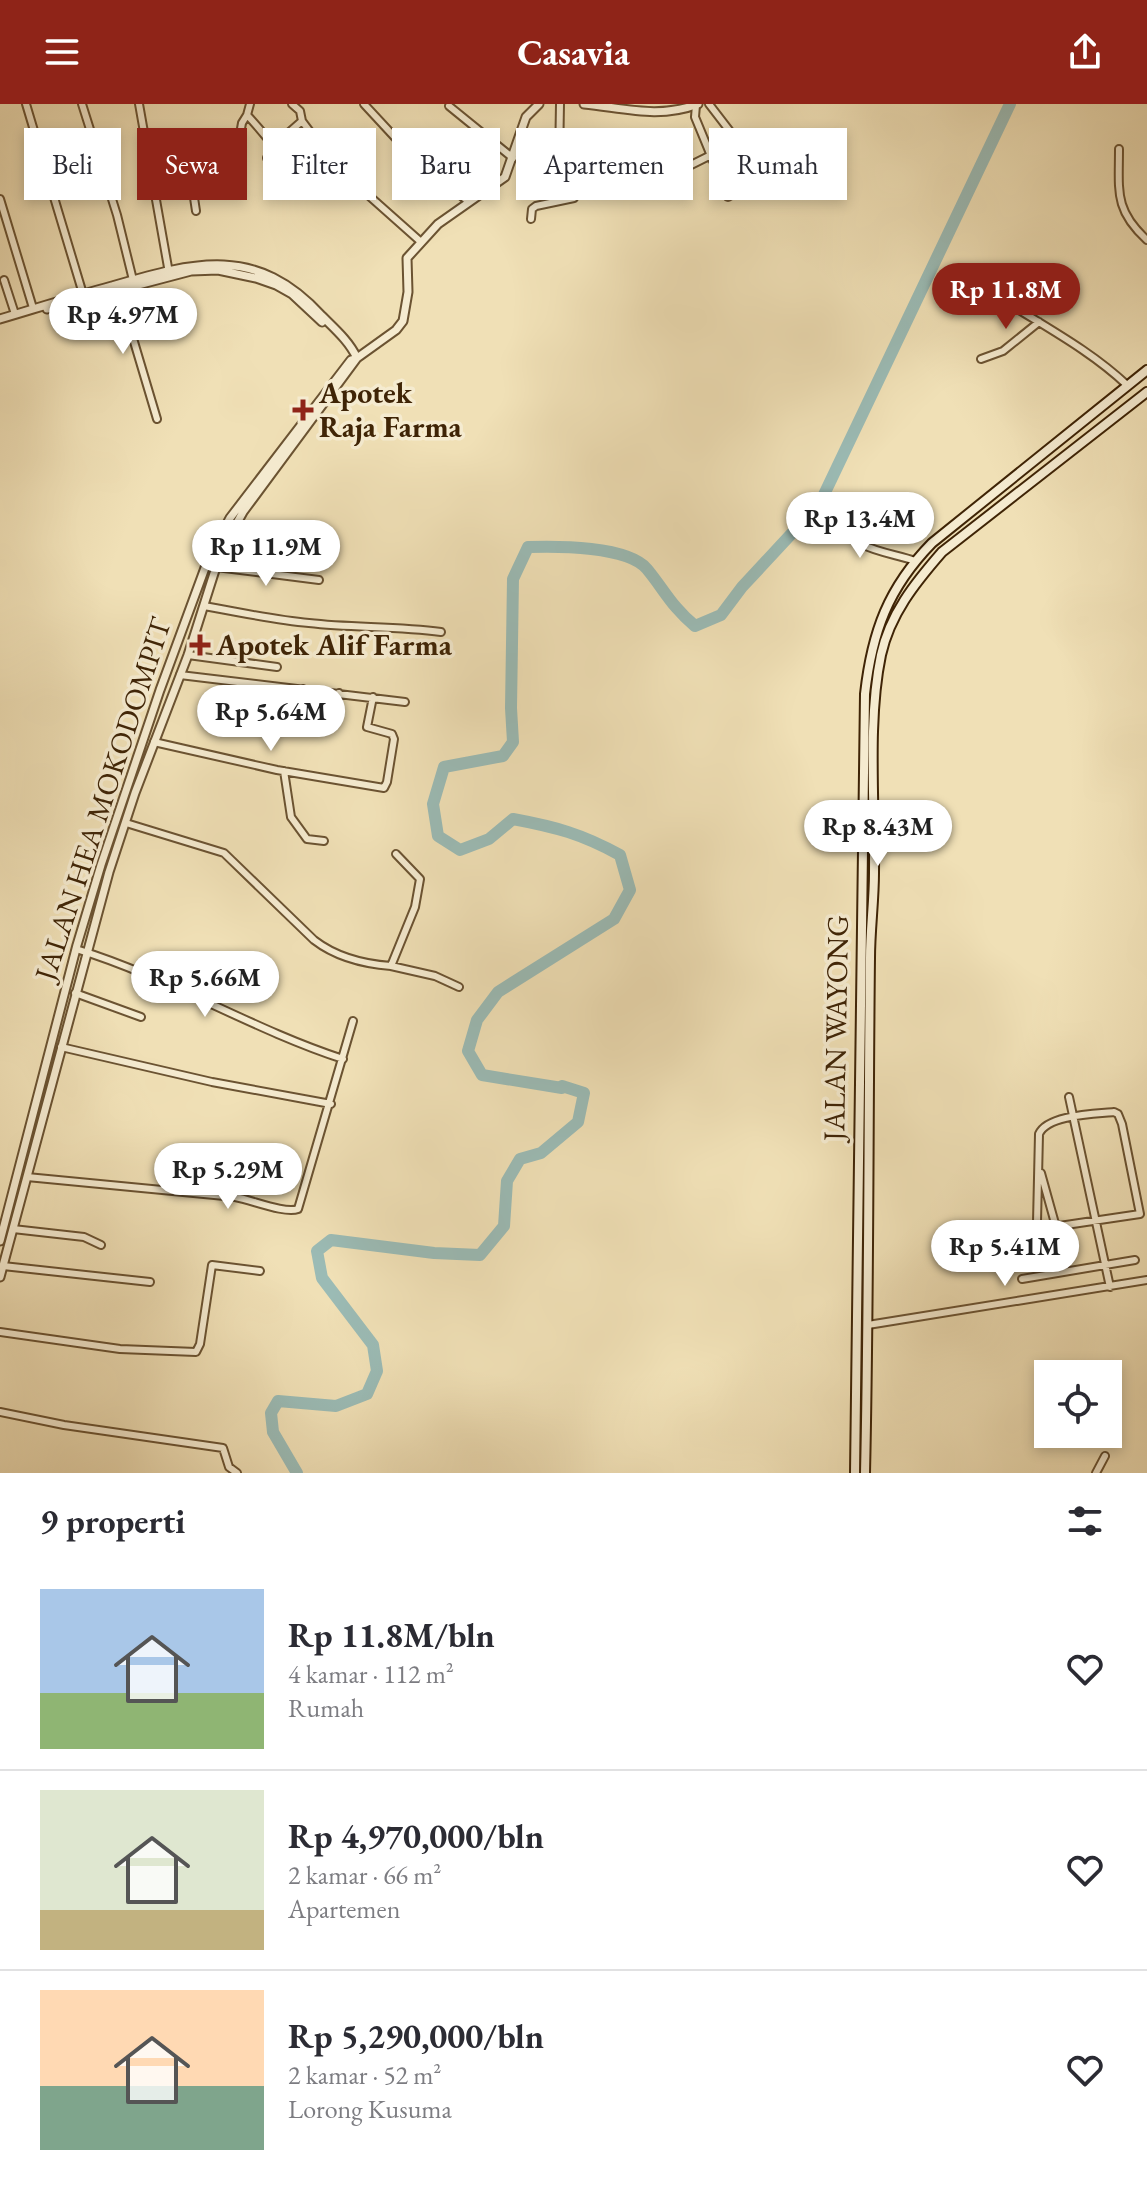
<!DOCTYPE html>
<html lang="id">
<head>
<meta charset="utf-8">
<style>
	body { margin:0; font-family:"EB Garamond",serif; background:#f2f2f3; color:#2b2b33; height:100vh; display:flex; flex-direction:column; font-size:30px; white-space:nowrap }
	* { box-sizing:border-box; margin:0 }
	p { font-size:26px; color:#7c7c81 }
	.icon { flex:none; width:44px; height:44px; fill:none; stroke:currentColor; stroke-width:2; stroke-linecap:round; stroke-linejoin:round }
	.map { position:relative; height:1369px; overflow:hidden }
	.sheet { display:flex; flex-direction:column; background:#fff; flex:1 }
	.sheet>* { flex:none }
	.banner { position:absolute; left:24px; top:24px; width:1100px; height:72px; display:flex; gap:16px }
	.buttons { position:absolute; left:1034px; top:1256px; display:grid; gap:16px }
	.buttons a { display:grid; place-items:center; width:88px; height:88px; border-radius:0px; background:#fff; box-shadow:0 4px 12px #0003; font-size:40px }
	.price { position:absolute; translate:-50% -68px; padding:0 18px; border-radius:28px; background:#fff; color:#222; font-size:26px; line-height:52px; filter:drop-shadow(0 2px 4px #0008) }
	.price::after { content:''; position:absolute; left:50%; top:48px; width:24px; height:18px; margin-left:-12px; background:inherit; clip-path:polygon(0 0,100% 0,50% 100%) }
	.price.on { background:#8f2418; color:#fff }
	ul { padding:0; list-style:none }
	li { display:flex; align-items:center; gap:24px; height:200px; padding:0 40px }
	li+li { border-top:2px solid #e1e1e2 }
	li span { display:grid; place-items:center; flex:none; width:224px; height:160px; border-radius:0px; color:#555 }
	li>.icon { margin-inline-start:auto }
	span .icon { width:96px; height:96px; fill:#fffc; stroke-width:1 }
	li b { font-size:34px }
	h2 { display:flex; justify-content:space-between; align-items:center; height:96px; padding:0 40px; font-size:34px }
	.pill { padding:0 28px; border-radius:0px; background:#fff; box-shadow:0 4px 12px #0003; font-size:28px; line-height:72px }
	.pill.on { background:#8f2418; color:#fff }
	header { display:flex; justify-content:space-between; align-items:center; height:104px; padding:0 40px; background:#8f2418; color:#fff; font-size:36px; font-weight:700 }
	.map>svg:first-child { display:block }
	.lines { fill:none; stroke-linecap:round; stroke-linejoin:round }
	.river { stroke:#9bbbb5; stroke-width:12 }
	.minor-casing { stroke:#6b5332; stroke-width:10 }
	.tertiary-casing { stroke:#6b5332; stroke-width:11 }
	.secondary-casing { stroke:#3f2406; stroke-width:12 }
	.minor { stroke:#f5ebd0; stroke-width:6 }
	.tertiary { stroke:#f5ebd0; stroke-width:7 }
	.secondary { stroke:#f5ebd0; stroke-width:8 }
	.poi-dot { fill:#8f2418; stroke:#f5ebd0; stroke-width:3 }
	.labels { text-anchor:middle; stroke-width:7; stroke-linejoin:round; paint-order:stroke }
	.poi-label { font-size:30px; font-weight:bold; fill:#3f2406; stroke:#f5ebd0; text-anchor:start }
	.street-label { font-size:30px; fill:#3f2406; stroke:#f5ebd0 }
</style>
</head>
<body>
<header><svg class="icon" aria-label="menu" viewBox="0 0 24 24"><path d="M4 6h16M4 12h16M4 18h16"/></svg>Casavia<svg class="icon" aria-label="share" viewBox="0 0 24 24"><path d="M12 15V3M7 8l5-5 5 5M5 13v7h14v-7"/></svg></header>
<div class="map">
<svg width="1147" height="1369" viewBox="0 0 1147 1369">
	<rect width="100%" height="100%" fill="#f0e0b6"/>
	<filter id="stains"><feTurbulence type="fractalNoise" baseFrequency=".0025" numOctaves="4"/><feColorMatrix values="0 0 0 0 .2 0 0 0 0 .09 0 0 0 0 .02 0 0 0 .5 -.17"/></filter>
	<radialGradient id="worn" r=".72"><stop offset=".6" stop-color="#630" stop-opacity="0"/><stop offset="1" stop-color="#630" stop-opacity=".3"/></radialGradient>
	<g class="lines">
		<!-- river -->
		<path class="river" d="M297,1369l-24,-41 -2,-19 7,-12 58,5 31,-12 10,-23 -4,-26 -51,-67 -5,-27 14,-11 103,13 46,2 24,-29 3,-45 13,-22 21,-6 37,-31 6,-29 -22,-7v2l-80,-13 -14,-24 9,-31 21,-28 116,-73 16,-29 -10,-35c-38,-21 -64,-28 -107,-36l-24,20 -29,11 -22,-14 -5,-32 11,-37 59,-11 10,-14 -2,-34 2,-129 15,-32c29,-1 100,-1 119,22 18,22 25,38 48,57l26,-11 21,-28 78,-84 190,-399"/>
		<!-- minor casing -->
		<g class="minor-casing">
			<path id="minor" d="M26,0l57,190
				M82,0l35,111 16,65
				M139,0l30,169
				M250,0l-3,11c18,19 33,39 49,60l-2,4 -23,-12 -4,-9c3,-7 6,-11 11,-16l24,-21
				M292,0l8,7 2,10 12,16 35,41 72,64
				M364,0l50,54 55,44
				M696,1l-1,12 33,80 40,-23 -19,-18 -40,-52
				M449,2l64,52
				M1119,45c0,42 -5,61 28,91
				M235,58l7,-39 5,-8
				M151,59l32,-7 5,2 8,53
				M689,62l22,-11
				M428,67l27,-27
				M0,95l33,109
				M531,115l1,-10 4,-3 38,-8 -15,-36 1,-58
				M959,165c54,43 118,69 168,116
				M4,176l11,34
				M118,184l39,131
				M981,255l22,-8 36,-29
				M843,417c6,30 49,31 72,40
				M216,463l103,13
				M204,502c35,6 70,14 105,17 44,5 88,3 132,9
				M188,551l89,12
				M180,571l225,27
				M263,603l4,-21
				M298,616l5,-31
				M332,621l7,-32
				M154,638l123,28 107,18 3,-6 7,-43 -2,-5 -25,-7 6,-30
				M284,667l7,46 16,22 17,2
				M126,719l98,30 90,87c22,17 50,24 77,26l24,-59 5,-28 -24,-25
				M76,845c92,28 175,80 267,110
				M391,862l44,10 24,11
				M75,889l66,24
				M61,943l151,35 119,22
				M1069,993l41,190
				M1114,1008l4,2 4,10 18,90 -101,15 -2,-7 2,-88c8,-19 55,-20 75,-22z
				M1041,1069l15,54
				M27,1073l208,20c17,3 50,17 63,12l55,-188
				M13,1125l71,8 17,8
				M3,1162l147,16
				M1022,1175l113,-19
				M868,1221l279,-45
				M0,1228l120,17 76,3 4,-8 12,-79 48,6
				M0,1308l64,13 159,23 6,19 8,6
				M1096,1369l9,-17"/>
		</g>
		<!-- tertiary casing -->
		<g class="tertiary-casing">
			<path id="tertiary" d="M584,0c40,4 75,15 114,0
				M47,205l144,-38 27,-1 38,8 20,7 16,9 30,28
				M0,215c37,-11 75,-23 112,-33 83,-24 144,-42 210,30 13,13 27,25 35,42
				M0,1137l77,-296 24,-80 59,-175 49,-133 21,-39 121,-158 6,-2 39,-28 7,-9 5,-29 -1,-34 31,-34 67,-47 21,-60 13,-13
				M0,1173l109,-405 26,-79 53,-138 28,-88 11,-26 16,-29 114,-154"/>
		</g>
		<!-- secondary casing -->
		<g class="secondary-casing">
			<path id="secondary" d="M855,1369l10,-779c7,-62 23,-106 67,-151l215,-173
				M865,1369c4,-172 3,-343 5,-515 0,-28 4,-57 4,-85 1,-69 -7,-151 7,-218 9,-41 34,-72 61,-103l205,-160"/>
		</g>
		<!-- minor -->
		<use href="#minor" class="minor"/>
		<!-- tertiary -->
		<use href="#tertiary" class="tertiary"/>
		<!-- secondary -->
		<use href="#secondary" class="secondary"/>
	</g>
	<!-- markers -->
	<g class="poi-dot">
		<path d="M299 294h8v8h8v8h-8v8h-8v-8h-8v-8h8z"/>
		<path d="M196 529h8v8h8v8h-8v8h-8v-8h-8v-8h8z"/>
	</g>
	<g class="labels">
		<!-- poi labels -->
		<g class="poi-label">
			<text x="319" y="299">Apotek<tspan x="319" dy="34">Raja Farma</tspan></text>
			<text x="216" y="551">Apotek Alif Farma</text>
		</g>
		<!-- street labels -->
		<g class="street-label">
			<text transform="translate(103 695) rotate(-72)" y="10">JALAN HEA MOKODOMPIT</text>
			<text transform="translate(836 924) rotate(-89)" y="10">JALAN WAYONG</text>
		</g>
	</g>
	<rect width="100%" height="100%" filter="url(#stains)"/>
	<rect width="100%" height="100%" fill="url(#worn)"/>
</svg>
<div class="buttons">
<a><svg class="icon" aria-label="locate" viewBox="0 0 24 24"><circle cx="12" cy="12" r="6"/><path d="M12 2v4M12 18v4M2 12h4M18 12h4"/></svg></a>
</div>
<b class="price on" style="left:1006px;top:227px">Rp 11.8M</b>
<b class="price" style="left:123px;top:252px">Rp 4.97M</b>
<b class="price" style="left:860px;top:456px">Rp 13.4M</b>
<b class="price" style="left:266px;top:484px">Rp 11.9M</b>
<b class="price" style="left:271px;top:649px">Rp 5.64M</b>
<b class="price" style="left:878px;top:764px">Rp 8.43M</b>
<b class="price" style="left:205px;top:915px">Rp 5.66M</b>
<b class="price" style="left:228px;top:1107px">Rp 5.29M</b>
<b class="price" style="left:1005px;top:1184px">Rp 5.41M</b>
<div class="banner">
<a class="pill">Beli</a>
<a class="pill on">Sewa</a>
<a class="pill">Filter</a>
<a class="pill">Baru</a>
<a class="pill">Apartemen</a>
<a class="pill">Rumah</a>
</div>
</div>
<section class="sheet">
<h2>9 properti<svg class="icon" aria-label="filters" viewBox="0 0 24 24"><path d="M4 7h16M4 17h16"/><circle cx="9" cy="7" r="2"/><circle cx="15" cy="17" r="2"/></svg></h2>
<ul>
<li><span style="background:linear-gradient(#a9c7e8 65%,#8fb573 0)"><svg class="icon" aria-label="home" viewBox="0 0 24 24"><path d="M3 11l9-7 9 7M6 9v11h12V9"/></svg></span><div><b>Rp 11.8M/bln</b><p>4 kamar · 112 m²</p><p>Rumah</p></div><svg class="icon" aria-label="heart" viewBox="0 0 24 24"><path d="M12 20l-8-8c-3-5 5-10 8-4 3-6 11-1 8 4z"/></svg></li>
<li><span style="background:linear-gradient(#dfe7d0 75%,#c2b280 0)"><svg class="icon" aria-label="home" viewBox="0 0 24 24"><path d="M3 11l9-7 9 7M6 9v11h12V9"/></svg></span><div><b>Rp 4,970,000/bln</b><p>2 kamar · 66 m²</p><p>Apartemen</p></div><svg class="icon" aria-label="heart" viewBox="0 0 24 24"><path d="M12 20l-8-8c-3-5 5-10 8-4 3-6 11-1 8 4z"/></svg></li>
<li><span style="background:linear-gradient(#ffd9b3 60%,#7fa58c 0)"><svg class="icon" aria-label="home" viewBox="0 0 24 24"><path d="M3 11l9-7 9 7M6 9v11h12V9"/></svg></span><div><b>Rp 5,290,000/bln</b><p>2 kamar · 52 m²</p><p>Lorong Kusuma</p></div><svg class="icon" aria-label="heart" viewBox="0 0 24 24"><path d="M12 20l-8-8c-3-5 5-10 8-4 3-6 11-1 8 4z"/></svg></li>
</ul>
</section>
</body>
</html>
